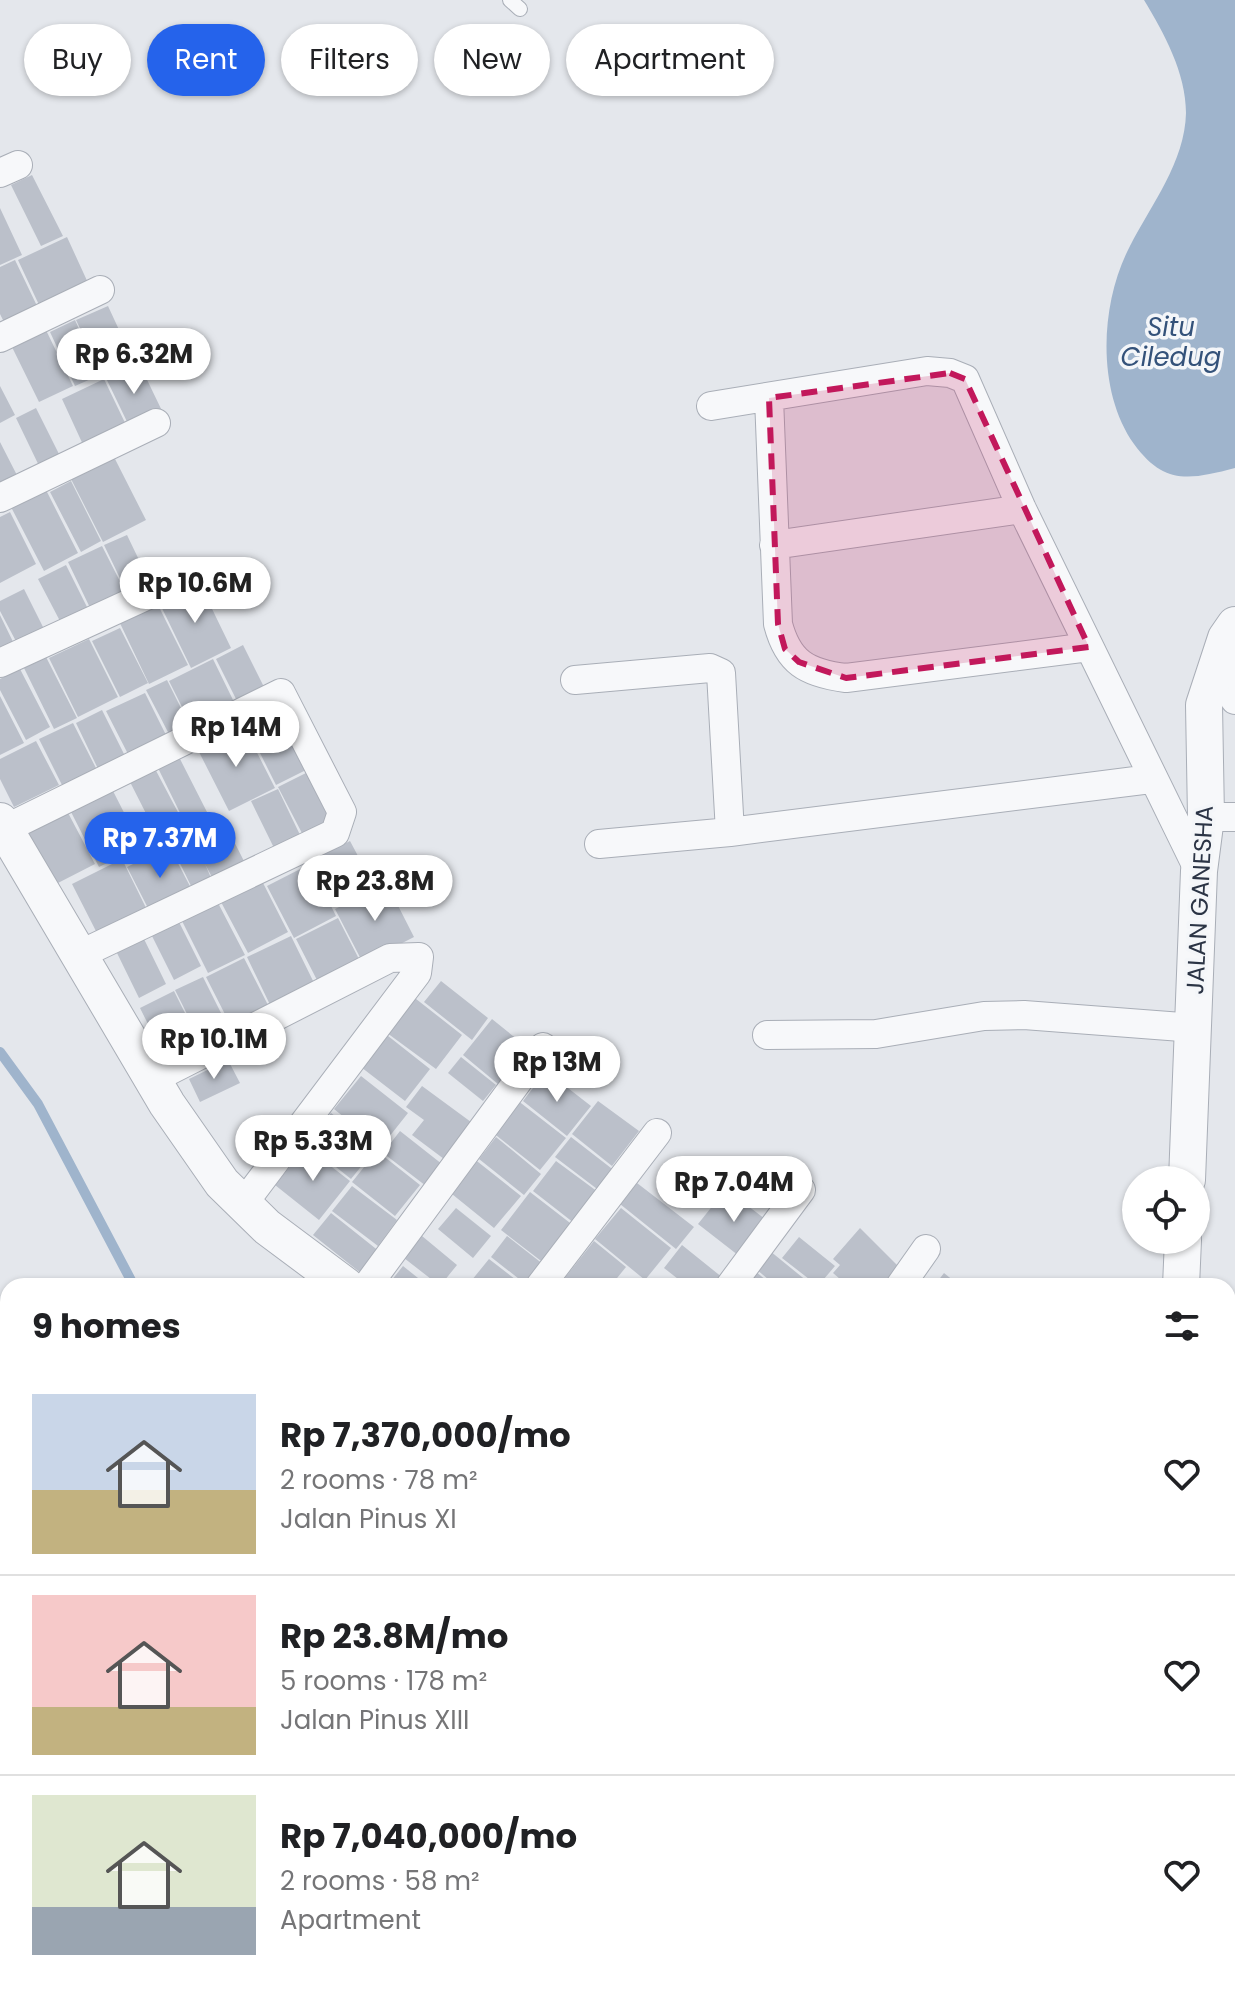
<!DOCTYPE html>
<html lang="en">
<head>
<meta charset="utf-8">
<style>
	body { margin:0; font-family:Poppins,sans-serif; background:#f2f2f2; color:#202124; height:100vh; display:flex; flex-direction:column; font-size:30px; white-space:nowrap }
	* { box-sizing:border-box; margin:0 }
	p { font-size:26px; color:#757577 }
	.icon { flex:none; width:44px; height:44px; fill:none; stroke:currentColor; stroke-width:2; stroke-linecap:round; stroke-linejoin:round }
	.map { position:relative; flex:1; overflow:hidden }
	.details { position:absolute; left:0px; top:1278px; width:1236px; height:712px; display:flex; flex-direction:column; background:#fff; border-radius:24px 24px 0 0; box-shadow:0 2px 6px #0004 }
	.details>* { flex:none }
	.hud { position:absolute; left:24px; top:24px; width:800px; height:72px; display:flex; gap:16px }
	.buttons { position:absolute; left:1122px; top:1166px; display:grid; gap:16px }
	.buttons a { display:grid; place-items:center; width:88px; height:88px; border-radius:50%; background:#fff; box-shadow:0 2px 6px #0004; font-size:40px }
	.price { position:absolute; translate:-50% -68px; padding:0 18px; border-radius:28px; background:#fff; color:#222; font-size:26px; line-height:52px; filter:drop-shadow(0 2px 4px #0008) }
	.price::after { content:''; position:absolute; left:50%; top:48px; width:24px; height:18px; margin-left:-12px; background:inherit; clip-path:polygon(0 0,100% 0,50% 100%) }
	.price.current { background:#2563eb; color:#fff }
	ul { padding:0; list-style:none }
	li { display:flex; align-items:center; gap:24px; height:200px; padding:0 32px }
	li+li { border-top:2px solid #e0e0e0 }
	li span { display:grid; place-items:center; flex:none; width:224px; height:160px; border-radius:0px; color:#555 }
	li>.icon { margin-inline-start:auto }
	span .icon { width:96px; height:96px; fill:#fffc; stroke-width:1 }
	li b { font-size:34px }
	h2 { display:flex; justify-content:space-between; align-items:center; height:96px; padding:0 32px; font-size:34px }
	.pill { padding:0 28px; border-radius:36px; background:#fff; box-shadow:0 2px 6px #0004; font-size:28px; line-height:72px }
	.pill.current { background:#2563eb; color:#fff }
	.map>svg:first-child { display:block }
	.water { fill:#9fb4cc }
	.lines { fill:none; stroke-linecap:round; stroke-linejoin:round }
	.stream { stroke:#9fb4cc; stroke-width:10 }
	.building { fill:#bbc0ca }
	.service-casing { stroke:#a9aeb7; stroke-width:16 }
	.minor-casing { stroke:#a9aeb7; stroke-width:30 }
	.tertiary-casing { stroke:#a9aeb7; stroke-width:38 }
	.service { stroke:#f7f8fa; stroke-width:14 }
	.minor { stroke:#f7f8fa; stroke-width:28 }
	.tertiary { stroke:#f7f8fa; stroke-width:36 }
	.marked { fill:#c2185b; fill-opacity:0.2; stroke:#c2185b; stroke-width:6; stroke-dasharray:16 10; stroke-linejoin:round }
	.labels { text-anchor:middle; stroke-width:7; stroke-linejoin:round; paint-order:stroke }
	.street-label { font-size:24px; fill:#2b3445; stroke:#f4f6f9 }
	.water-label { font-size:26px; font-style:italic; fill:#34527a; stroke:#f4f6f9 }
</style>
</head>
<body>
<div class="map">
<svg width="1235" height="1990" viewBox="0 0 1235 1990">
	<rect width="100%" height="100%" fill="#e4e7ec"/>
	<!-- water -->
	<path class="water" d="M1144,0h91v468c-46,12 -71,17 -101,-24 -38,-54 -34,-141 -4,-198 21,-41 55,-84 56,-133 0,-40 -22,-80 -42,-113z"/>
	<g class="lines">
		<!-- stream -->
		<path class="stream" d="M0,1052l38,52 96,182
			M950,1982l5,8"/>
	</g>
	<!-- building -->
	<path class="building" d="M32,175l31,61 -22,10 -30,-61z
		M0,208l22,47 -22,10z
		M67,237l22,48 -49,22 -22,-47z
		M15,260l23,48 -33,16 -5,-10v-47z
		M108,306l25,54 -31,14 -26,-54z
		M75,320l25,55 -25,11 -25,-54z
		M45,328l28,58 -34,16 -28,-57z
		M138,361l26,54 -33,15 -26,-54z
		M104,379l24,50 -43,20 -23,-50z
		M0,386l15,29 -15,8z
		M36,408l27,54 -21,10 -26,-54z
		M0,442l22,43 -22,11z
		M114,457l32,63 -43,22 -32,-63z
		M71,481l30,60 -20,11 -31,-60z
		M46,490l32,63 -34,18 -33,-64z
		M10,512l26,52 -36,19v-66z
		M127,535l25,52 -23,10 -25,-52z
		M102,546l26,51 -35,17 -25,-52z
		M66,565l22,44 -27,14 -23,-44z
		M199,582l32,66 -40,20 -32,-66z
		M24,589l22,44 -27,14 -19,-36v-10z
		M156,601l32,64 -39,19 -31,-65z
		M0,615l16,33 -16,8z
		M120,628l28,55 -28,14 -28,-56z
		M89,639l29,58 -40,20 -29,-59z
		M243,645l22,44 -27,14 -22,-44z
		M46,657l31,61 -23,11 -30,-61z
		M213,659l22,45 -44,21 -22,-44z
		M20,669l30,58 -24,13 -26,-50v-11z
		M167,680l22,44 -20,10 -23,-44z
		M145,693l22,44 -38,19 -23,-45z
		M0,696l24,47 -24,12z
		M102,710l25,50 -27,13 -24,-50z
		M279,711l29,58 -32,16 -29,-58z
		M73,723l25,49 -34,17 -25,-50z
		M244,727l31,61 -46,23 -31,-61z
		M36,741l23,44 -45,22 -14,-28v-20z
		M179,757l28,55 -22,11 -27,-55z
		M153,765l36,68 -26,14 -35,-69z
		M312,770l25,51 -33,16 -26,-50z
		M112,789l29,57 -42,21 -29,-57z
		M278,789l23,48 -26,13 -24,-49z
		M66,809l29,55 -39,20 -29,-54z
		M221,816l25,49 -32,16 -9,-17 7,16 -19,10 -22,-45z
		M350,841l24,45 -40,21 -23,-46z
		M169,846l24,46 -42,22 -24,-47z
		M122,859l27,55 -49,25 -28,-55z
		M310,864l26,52 -42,22 -27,-52z
		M262,881l26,51 -40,21 -27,-51z
		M387,884l27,53 -51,26 -28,-54z
		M217,901l28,54 -37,18 -27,-54z
		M338,918l23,45 -42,21 -23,-45z
		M179,922l22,44 -27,14 -22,-44z
		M291,936l26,53 -44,22 -26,-54z
		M144,939l22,45 -27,14 -22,-45z
		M244,958l26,51 -38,19 -26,-51z
		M203,977l26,52 -28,13 -26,-52z
		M441,981l47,37 -16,22 -48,-38z
		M174,991l26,52 -34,17 -26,-52z
		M411,995l51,40 -26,34 -53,-39z
		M492,1019l42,34 -30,36 -41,-34z
		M383,1032l47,37 -25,32 -48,-37z
		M461,1057l35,28 -13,16 -35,-28z
		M228,1060l12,23 -40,19 -11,-23z
		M546,1071l45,35 -24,30 -44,-35z
		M361,1076l47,37 -27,34 -47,-38z
		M422,1086l49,36 -27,37 -32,-24 12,-15 -18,-13z
		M517,1100l49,38 -26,32 -48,-38z
		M598,1101l41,30 -27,35 -40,-32z
		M331,1113l45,35 -25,31 -45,-36z
		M400,1131l47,37 -17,21 -47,-36z
		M496,1137l45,37 -17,21 -45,-36z
		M571,1137l49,38 -15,20 -50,-38z
		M306,1147l44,34 -31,39 -44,-35z
		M377,1151l43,34 -25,31 -43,-34z
		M473,1158l48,38 -27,32 -47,-38z
		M556,1161l42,31 -24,31 -41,-32z
		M637,1183l57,44 -18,22 -56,-45z
		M352,1186l45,34 -19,26 -46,-35z
		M726,1189l44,34 -27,36 -45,-35z
		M530,1192l44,34 -29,38 -44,-34z
		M456,1208l35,28 -18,22 -35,-29z
		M621,1208l50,40 -26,32 -50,-41z
		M331,1213l49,39 -18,22 -49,-39z
		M860,1228l39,39 -17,19h-34l-15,-13 7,-8 -7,-6z
		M422,1236l35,29 -17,21 -36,-28z
		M507,1236l41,32 -20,18 -37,-29z
		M799,1237l36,29 -17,20 -36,-28z
		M594,1241l32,26 -13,16 4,3h-43l-10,-7z
		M682,1245l46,37 -3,4h-38l-23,-18z
		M770,1251l43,35h-37l-20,-17z
		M489,1259l35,27h-57z
		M403,1266l25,20h-41z
		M755,1271l18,15h-29z
		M944,1273l16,13h-26z"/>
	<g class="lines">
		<!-- service casing -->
		<g class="service-casing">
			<path id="service" d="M510,0l10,9
				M1228,1338l7,-2"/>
		</g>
		<!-- minor casing -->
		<g class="minor-casing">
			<path id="minor" d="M0,173l18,-8
				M0,338l100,-48
				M769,398l9,226c10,38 28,49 68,54l243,-31
				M711,406l216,-35 23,2 15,6 57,130 177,362
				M0,498l156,-75
				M774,545l248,-36
				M1218,662l17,38
				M0,663l198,-91
				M575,680l135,-12 11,5 9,159
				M1206,817h29
				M5,829l276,-136 61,119 -7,21 -254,121
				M599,844l131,-12 421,-53
				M767,1035l109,-1 108,-18 40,-1 171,13
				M153,1079l237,-121 29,-1 -2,16 -174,231
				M367,1286l176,-239
				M540,1286l117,-153
				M730,1286l71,-96
				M900,1286l26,-37
				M0,1456l8,-13
				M1228,1726l7,11
				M0,1769l8,-11
				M1028,1982l9,8
				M672,1990l7,-8"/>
		</g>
		<!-- tertiary casing -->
		<g class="tertiary-casing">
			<path id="tertiary" d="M0,821l167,283 55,79 45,44 79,59
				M1187,1180l12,-309 7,-54 -2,-112 22,-67 9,-13
				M1181,1286l2,-46
				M0,1630l8,5
				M486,1982l11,8
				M1158,1982l5,8"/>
		</g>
		<!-- service -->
		<use href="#service" class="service"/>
		<!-- minor -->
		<use href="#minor" class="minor"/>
		<!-- tertiary -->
		<use href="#tertiary" class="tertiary"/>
	</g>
	<!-- marked area -->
	<path class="marked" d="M950,373l15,6 124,268 -243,31 -47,-16 -14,-13 -7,-25 -9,-226z"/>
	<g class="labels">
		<!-- street labels -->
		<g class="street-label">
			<text transform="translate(1200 900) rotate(-87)" y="8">JALAN GANESHA</text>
		</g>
		<!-- water labels -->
		<g class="water-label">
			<text x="1171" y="336">Situ<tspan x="1171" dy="30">Ciledug</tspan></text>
		</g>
	</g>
</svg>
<div class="buttons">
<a><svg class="icon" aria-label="locate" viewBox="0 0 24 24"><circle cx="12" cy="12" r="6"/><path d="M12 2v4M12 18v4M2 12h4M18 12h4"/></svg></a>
</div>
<b class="price" style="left:134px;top:396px">Rp 6.32M</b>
<b class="price" style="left:195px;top:625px">Rp 10.6M</b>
<b class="price" style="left:236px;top:769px">Rp 14M</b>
<b class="price current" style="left:160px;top:880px">Rp 7.37M</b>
<b class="price" style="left:375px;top:923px">Rp 23.8M</b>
<b class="price" style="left:214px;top:1081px">Rp 10.1M</b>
<b class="price" style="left:557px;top:1104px">Rp 13M</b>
<b class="price" style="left:313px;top:1183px">Rp 5.33M</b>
<b class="price" style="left:734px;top:1224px">Rp 7.04M</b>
<div class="hud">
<a class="pill">Buy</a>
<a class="pill current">Rent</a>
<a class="pill">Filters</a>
<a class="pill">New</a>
<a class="pill">Apartment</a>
</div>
<section class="details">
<h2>9 homes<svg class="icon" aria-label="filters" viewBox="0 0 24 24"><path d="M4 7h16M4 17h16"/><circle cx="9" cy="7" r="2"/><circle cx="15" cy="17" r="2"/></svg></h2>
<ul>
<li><span style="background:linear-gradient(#c9d6e8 60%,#c2b280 0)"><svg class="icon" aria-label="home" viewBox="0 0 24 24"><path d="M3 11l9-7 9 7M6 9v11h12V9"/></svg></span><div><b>Rp 7,370,000/mo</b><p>2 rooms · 78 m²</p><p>Jalan Pinus XI</p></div><svg class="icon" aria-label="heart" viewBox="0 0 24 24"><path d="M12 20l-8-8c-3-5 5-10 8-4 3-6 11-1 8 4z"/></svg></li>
<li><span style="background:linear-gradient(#f6c9c9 70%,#c2b280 0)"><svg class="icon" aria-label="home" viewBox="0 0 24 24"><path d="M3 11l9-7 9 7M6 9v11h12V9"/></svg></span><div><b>Rp 23.8M/mo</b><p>5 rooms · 178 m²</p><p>Jalan Pinus XIII</p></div><svg class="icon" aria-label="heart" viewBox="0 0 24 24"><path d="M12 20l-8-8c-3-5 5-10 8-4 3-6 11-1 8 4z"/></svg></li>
<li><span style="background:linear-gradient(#dfe7d0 70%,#9aa5b1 0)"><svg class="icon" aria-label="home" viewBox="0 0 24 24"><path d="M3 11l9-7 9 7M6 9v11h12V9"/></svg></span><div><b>Rp 7,040,000/mo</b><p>2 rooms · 58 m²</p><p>Apartment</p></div><svg class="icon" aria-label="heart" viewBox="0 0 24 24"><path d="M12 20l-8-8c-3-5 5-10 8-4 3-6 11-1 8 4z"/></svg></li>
</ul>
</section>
</div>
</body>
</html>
